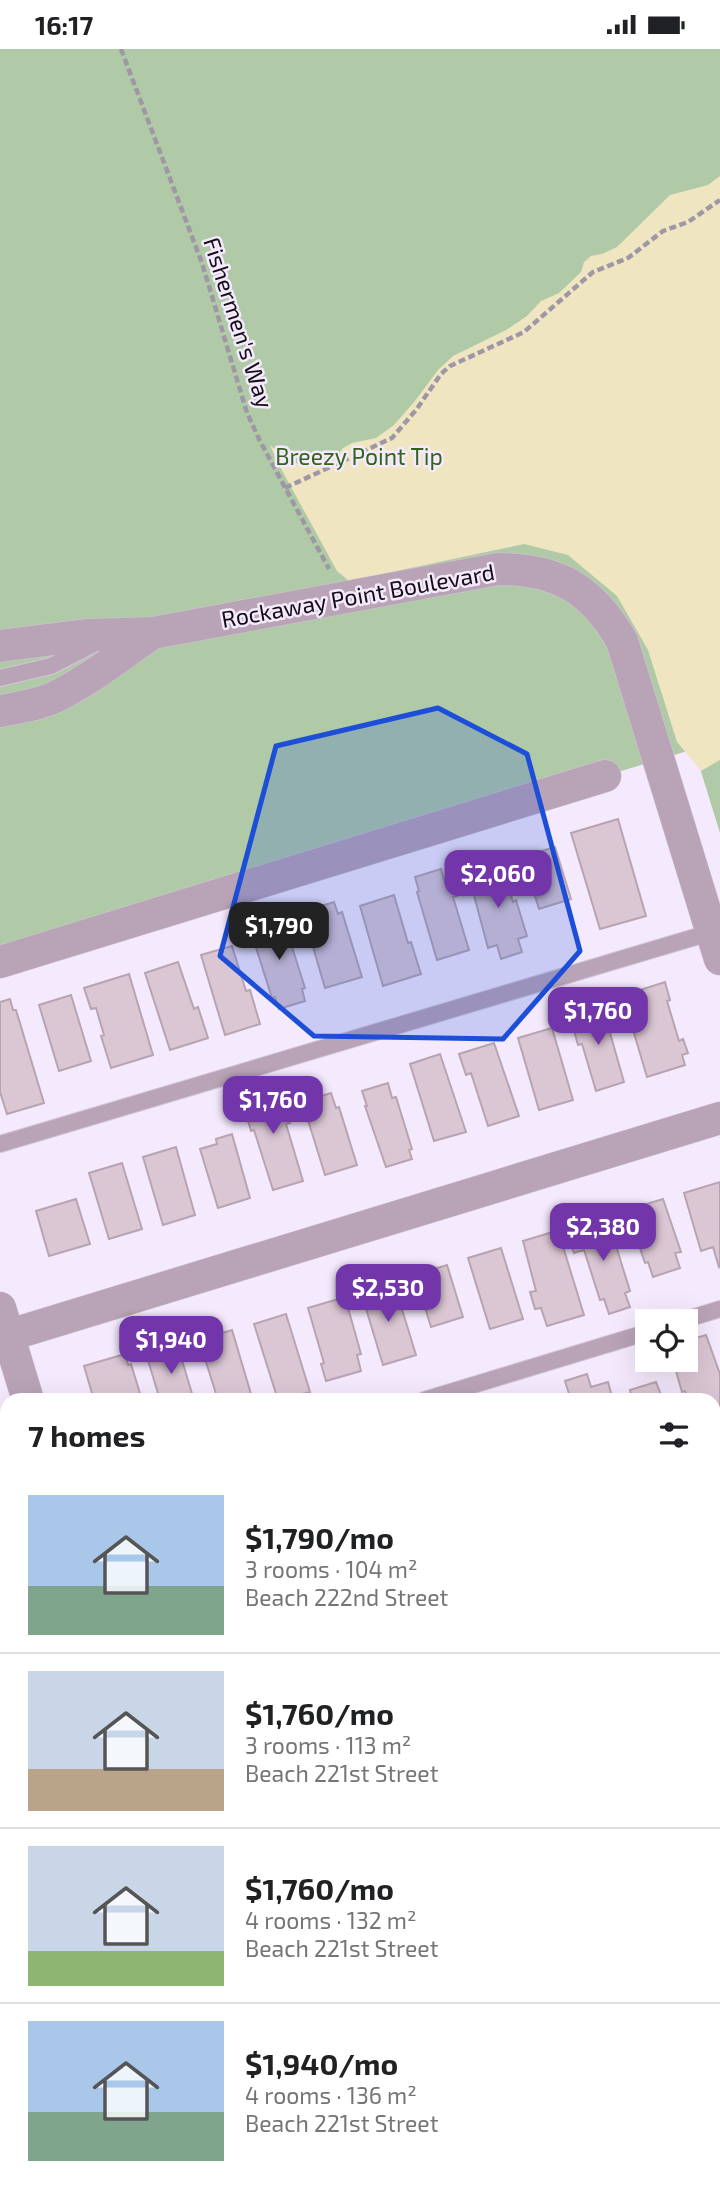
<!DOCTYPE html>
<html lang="en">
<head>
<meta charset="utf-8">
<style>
	body { margin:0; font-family:"Exo 2",sans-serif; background:#f2f2f2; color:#202124; height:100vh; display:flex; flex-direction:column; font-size:26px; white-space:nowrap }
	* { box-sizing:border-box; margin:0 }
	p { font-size:23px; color:#757577 }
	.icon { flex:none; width:38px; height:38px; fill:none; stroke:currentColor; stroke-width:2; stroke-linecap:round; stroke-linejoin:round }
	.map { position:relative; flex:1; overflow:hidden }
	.side { position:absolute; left:0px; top:1344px; width:721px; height:798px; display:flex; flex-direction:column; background:#fff; border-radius:21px 21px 0 0; box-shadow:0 7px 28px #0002 }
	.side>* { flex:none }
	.controls { position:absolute; left:635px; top:1260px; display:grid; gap:14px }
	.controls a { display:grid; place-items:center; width:63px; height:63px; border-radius:0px; background:#fff; box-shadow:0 7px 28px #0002; font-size:35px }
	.price { position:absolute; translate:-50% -60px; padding:0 16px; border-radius:14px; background:#7335aa; color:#fff; font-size:23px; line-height:46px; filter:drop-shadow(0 2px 4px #0008) }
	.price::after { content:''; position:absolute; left:50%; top:42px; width:21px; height:16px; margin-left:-10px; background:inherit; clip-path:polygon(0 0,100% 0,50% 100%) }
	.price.selected { background:#222; color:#fff }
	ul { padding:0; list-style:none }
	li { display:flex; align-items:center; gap:21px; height:175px; padding:0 28px }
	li+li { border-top:2px solid #e0e0e0 }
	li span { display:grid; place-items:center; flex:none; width:196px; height:140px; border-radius:0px; color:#555 }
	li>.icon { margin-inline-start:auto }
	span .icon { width:84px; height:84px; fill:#fffc; stroke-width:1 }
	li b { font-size:30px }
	h2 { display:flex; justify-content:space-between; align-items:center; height:84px; padding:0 28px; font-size:30px }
	.status { display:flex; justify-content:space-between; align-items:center; height:49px; padding:0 35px; background:#fff; direction:ltr }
	.status svg { height:19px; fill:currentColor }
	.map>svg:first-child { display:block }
	.green { fill:#b0c9a7 }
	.sand { fill:#efe5c0 }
	.building { fill:#dbc7d4; stroke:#b7a4b1; stroke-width:2 }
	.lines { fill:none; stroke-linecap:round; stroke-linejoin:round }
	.lane-casing { stroke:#d1c7d8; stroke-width:18 }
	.street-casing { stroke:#d1c7d8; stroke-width:33 }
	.path { stroke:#9f97a5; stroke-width:4.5; stroke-dasharray:7 3.5; stroke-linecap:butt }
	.lane { stroke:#b9a3b7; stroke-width:16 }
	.street { stroke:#b9a3b7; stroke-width:32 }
	.marked { fill:#1d4ed8; fill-opacity:0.2; stroke:#1d4ed8; stroke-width:5; stroke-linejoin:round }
	.labels { text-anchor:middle; stroke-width:5; stroke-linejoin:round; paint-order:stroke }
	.street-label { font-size:23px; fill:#120e14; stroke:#f5eafd }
	.park-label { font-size:23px; fill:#32631b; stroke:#f5eafd }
</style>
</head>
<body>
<div class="status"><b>16:17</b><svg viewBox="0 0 49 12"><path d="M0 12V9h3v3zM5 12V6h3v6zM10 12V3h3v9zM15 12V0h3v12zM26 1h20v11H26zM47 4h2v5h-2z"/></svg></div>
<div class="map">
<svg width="720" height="2142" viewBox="0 0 720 2142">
	<rect width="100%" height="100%" fill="#f5eafd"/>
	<!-- green -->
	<path class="green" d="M0,0h720v784l-26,-84 -694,210z"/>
	<!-- sand -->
	<path class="sand" d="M720,127v584l-19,11 -24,-29 -29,-92 -31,-54 -49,-41 -44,-11 -175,37 -12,-10 -58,-106 -9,-20 17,15 18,6 31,-9 7,-9 9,-5 24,-5 18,-13 21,-24 23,-31 15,-14 53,-26 21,-14 14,-15 18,-8 22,-21 3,-10 7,-6 11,-2 15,-7 53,-52 38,-10z"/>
	<!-- building -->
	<path class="building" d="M618,770l28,97 -46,13 -29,-96z
		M555,798l16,52 -32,10 -16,-52z
		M501,814l12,39 3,-2 11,36 -9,3 4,13 -21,7 -4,-14 -9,3 -20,-75z
		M441,820l4,14h8l4,13 -4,1 16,53 -32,10 -20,-68 2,-1 -4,-14z
		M394,846l14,48 3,-1 10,32 -38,12 -23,-80z
		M334,853l4,12 4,-2 20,65 -37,11 -19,-65 4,-1 -4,-11z
		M279,867l4,13 3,-1 19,60 -3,1 3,12 -26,8 -4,-12 -3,1 -19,-60 3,-1 -4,-13z
		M232,897l14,45 4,-1 10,34 -35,11 -24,-80z
		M178,913l16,47 4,-2 10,31 -38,12 -25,-77z
		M129,925l24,81 -42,13 -10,-32 3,-1 -8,-27 -5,1 -7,-21z
		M665,933l5,18 -3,1 12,40 4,-2 5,14 -6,2 3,10 -38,12 -21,-71 11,-3 -3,-11z
		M71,946l20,66 -32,10 -20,-66z
		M10,950l3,11h3l28,93 -37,11 -7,-22v-90z
		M602,956l22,77 -28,9 -14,-47 -4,1 -8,-29z
		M552,979l21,72 -34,10 -21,-72z
		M494,994l25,73 -31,10 -17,-53 -5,2 -7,-21z
		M440,1005l26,78 -32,9 -24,-77z
		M388,1034l4,15 4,-1 16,52 -3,1 3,9 -26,8 -21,-61h2l-5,-15z
		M278,1036l12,38 -4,1 17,57 -30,9 -19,-60 -3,1 -10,-35z
		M331,1044l5,15 3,-1 18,58 -32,10 -18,-58 3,-1 -4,-15z
		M232,1085l18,64 -32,10 -18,-59 17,-5 -1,-5z
		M176,1098l19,68 -32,10 -20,-68z
		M122,1114l20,66 -33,10 -20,-66z
		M720,1133v84l-1,1 -6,-20 -12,4 -17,-58z
		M76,1150l14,45 -41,12 -13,-45z
		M663,1150l18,53 -6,1 5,15 -27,9 -5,-15 -3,1 -18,-53z
		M607,1168l23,74 -5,2 5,14 -21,7 -5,-15 -4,1 -16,-50 -10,3 -7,-21z
		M556,1182l5,9 23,75 -37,11 -6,-18 -6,1 -5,-17 6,-1 -13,-50z
		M501,1199l22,71 -33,10 -22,-71z
		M447,1216l16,52 -32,10 -16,-52z
		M394,1234l22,72 -33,10 -22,-73z
		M345,1248l16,57 -4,1 4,16 -35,10 -5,-17 3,-1 -16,-55z
		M286,1265l24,78 -32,8 -24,-76z
		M232,1281l19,64 -2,1 1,5h-32l-19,-60z
		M706,1286l14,39v58l-6,2v-34h-26l-3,-9 -3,1 -8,-28h3l-2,-4h11v-19z
		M178,1298l15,50 6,-2 1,5h-40l-13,-43z
		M125,1305l3,11 3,-1 11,36h-48l-10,-34z
		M587,1325l4,13 17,-5 5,18h-42l-6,-19z
		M656,1333l7,18h-31l-2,-10z
		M7,1502v106l-2,1 -5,-15v-90z
		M714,1525l6,19v51l-6,2z
		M7,1708v111l-7,-23v-86z
		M714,1711l6,20v26l-6,2z
		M7,1899v85l-7,3v-86z
		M720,2101v33l-14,4 -1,-3h9v-32z
		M167,2135h32l3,7h-32z
		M330,2135h30l2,7h-30z
		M439,2135h43v2l-16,5h-25z"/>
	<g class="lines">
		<!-- lane casing -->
		<g class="lane-casing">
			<path id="lane" d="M0,629l51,-12 47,-24
				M0,1095l712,-212
				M681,1272l39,-12
				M424,1351l224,-68
				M0,1481l7,-2
				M714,1639l6,-2
				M0,1855l7,-2
				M714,2076l6,-2
				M502,2142l22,-7"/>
		</g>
		<!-- street casing -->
		<g class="street-casing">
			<path id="street" d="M0,597l86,-11 67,-2 345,-64c60,0 94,20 124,72l98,318
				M0,662c18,-3 36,-6 53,-13 36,-17 67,-43 100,-65
				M0,913l605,-186
				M0,1259l28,92
				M0,1289l720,-220
				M714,1445l6,-2
				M0,1666l7,-2
				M715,1864l5,-6
				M0,2080l7,-2
				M270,2135l2,7
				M656,2135l2,7"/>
		</g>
		<!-- path -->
		<path class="path" d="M121,0l81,214 45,150 13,28 69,128
			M285,439l107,-50 24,-28 25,-36 9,-8 74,-34 69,-60 35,-14 35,-27 25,-9 32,-22"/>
		<!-- lane -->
		<use href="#lane" class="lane"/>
		<!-- street -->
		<use href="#street" class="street"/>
	</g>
	<!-- marked area -->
	<path class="marked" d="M438,659l89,46 53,197 -77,88 -189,-3 -94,-80 56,-210z"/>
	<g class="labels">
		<!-- street labels -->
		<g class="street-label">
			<text transform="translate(238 274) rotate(72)" y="8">Fishermen's Way</text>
			<text transform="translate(358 547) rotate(-10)" y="8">Rockaway Point Boulevard</text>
		</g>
		<!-- park labels -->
		<g class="park-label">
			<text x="359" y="416">Breezy Point Tip</text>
		</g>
	</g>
</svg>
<div class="controls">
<a><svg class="icon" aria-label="locate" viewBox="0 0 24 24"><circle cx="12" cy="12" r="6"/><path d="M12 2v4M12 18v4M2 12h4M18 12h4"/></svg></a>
</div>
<b class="price" style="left:498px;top:861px">$2,060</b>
<b class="price selected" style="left:279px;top:913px">$1,790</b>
<b class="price" style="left:598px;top:998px">$1,760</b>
<b class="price" style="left:273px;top:1087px">$1,760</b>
<b class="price" style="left:603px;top:1214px">$2,380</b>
<b class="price" style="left:388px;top:1275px">$2,530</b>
<b class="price" style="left:171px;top:1327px">$1,940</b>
<section class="side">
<h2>7 homes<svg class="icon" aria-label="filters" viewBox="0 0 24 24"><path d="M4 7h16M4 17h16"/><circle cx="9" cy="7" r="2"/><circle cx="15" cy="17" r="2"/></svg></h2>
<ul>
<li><span style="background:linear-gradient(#a9c7e8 65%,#7fa58c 0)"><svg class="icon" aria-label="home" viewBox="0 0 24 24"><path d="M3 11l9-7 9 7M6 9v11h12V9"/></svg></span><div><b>$1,790/mo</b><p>3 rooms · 104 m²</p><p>Beach 222nd Street</p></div></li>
<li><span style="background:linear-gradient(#c9d6e8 70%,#b9a48a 0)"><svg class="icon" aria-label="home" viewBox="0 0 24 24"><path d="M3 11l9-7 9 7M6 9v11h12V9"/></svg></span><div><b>$1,760/mo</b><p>3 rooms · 113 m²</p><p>Beach 221st Street</p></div></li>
<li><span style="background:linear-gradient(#c9d6e8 75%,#8fb573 0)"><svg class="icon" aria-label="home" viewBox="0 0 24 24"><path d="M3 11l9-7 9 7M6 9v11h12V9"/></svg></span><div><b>$1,760/mo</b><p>4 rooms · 132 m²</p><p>Beach 221st Street</p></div></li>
<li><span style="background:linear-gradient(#a9c7e8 65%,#7fa58c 0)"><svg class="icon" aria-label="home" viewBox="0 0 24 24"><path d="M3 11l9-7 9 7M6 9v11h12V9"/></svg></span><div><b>$1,940/mo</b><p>4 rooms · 136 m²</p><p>Beach 221st Street</p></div></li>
</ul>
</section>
</div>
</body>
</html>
